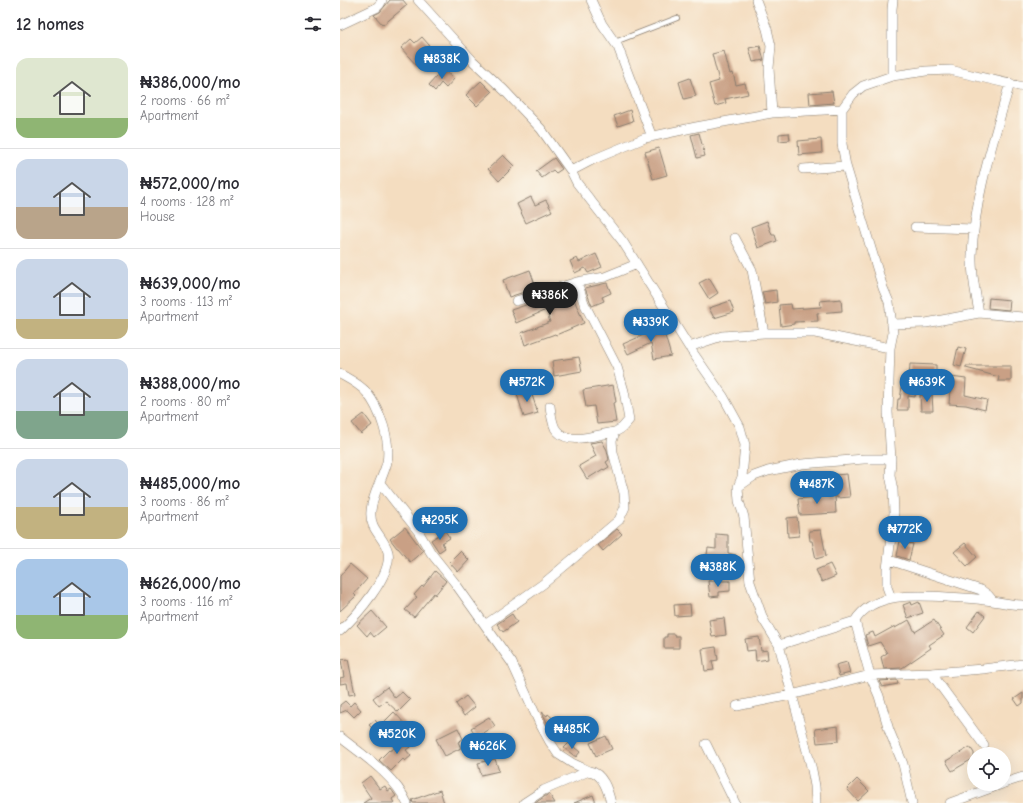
<!DOCTYPE html>
<html lang="en">
<head>
<meta charset="utf-8">
<style>
	body { margin:0; font-family:"Comic Neue",sans-serif; background:#f7f7f7; color:#2b2b33; height:100vh; display:flex; flex-direction:column; font-size:15px; white-space:nowrap }
	* { box-sizing:border-box; margin:0 }
	p { font-size:13px; color:#7c7c81 }
	.icon { flex:none; width:22px; height:22px; fill:none; stroke:currentColor; stroke-width:2; stroke-linecap:round; stroke-linejoin:round }
	.map { position:relative; flex:1; overflow:hidden }
	.details { display:flex; flex-direction:column; background:#fff; width:340px }
	.details>* { flex:none }
	.fabs { position:absolute; left:627px; top:747px; display:grid; gap:8px }
	.fabs a { display:grid; place-items:center; width:44px; height:44px; border-radius:50%; background:#fff; box-shadow:0 4px 16px #0002; font-size:20px }
	.price { position:absolute; translate:-50% -34px; padding:0 9px; border-radius:14px; background:#1f6fb2; color:#fff; font-size:13px; line-height:26px; filter:drop-shadow(0 1px 2px #0008) }
	.price::after { content:''; position:absolute; left:50%; top:24px; width:12px; height:9px; margin-left:-6px; background:inherit; clip-path:polygon(0 0,100% 0,50% 100%) }
	.price.active { background:#222; color:#fff }
	ul { padding:0; list-style:none }
	li { display:flex; align-items:center; gap:12px; height:100px; padding:0 16px }
	li+li { border-top:1px solid #e1e1e2 }
	li span { display:grid; place-items:center; flex:none; width:112px; height:80px; border-radius:12px; color:#555 }
	li>.icon { margin-inline-start:auto }
	span .icon { width:48px; height:48px; fill:#fffc; stroke-width:1 }
	li b { font-size:17px }
	h2 { display:flex; justify-content:space-between; align-items:center; height:48px; padding:0 16px; font-size:17px }
	main { display:flex; flex:1; min-height:0 }
	.map>svg:first-child { display:block }
	.building { fill:#c9a085 }
	.lines { fill:none; stroke-linecap:round; stroke-linejoin:round }
	.service-casing { stroke:#887c6e; stroke-width:6 }
	.minor-casing { stroke:#887c6e; stroke-width:10 }
	.service { stroke:#fff; stroke-width:4.5 }
	.minor { stroke:#fff; stroke-width:9 }
</style>
</head>
<body>
<main>
<section class="details">
<h2>12 homes<svg class="icon" aria-label="filters" viewBox="0 0 24 24"><path d="M4 7h16M4 17h16"/><circle cx="9" cy="7" r="2"/><circle cx="15" cy="17" r="2"/></svg></h2>
<ul>
<li><span style="background:linear-gradient(#dfe7d0 75%,#8fb573 0)"><svg class="icon" aria-label="home" viewBox="0 0 24 24"><path d="M3 11l9-7 9 7M6 9v11h12V9"/></svg></span><div><b>₦386,000/mo</b><p>2 rooms · 66 m²</p><p>Apartment</p></div></li>
<li><span style="background:linear-gradient(#c9d6e8 60%,#b9a48a 0)"><svg class="icon" aria-label="home" viewBox="0 0 24 24"><path d="M3 11l9-7 9 7M6 9v11h12V9"/></svg></span><div><b>₦572,000/mo</b><p>4 rooms · 128 m²</p><p>House</p></div></li>
<li><span style="background:linear-gradient(#c9d6e8 75%,#c2b280 0)"><svg class="icon" aria-label="home" viewBox="0 0 24 24"><path d="M3 11l9-7 9 7M6 9v11h12V9"/></svg></span><div><b>₦639,000/mo</b><p>3 rooms · 113 m²</p><p>Apartment</p></div></li>
<li><span style="background:linear-gradient(#c9d6e8 65%,#7fa58c 0)"><svg class="icon" aria-label="home" viewBox="0 0 24 24"><path d="M3 11l9-7 9 7M6 9v11h12V9"/></svg></span><div><b>₦388,000/mo</b><p>2 rooms · 80 m²</p><p>Apartment</p></div></li>
<li><span style="background:linear-gradient(#c9d6e8 60%,#c2b280 0)"><svg class="icon" aria-label="home" viewBox="0 0 24 24"><path d="M3 11l9-7 9 7M6 9v11h12V9"/></svg></span><div><b>₦485,000/mo</b><p>3 rooms · 86 m²</p><p>Apartment</p></div></li>
<li><span style="background:linear-gradient(#a9c7e8 70%,#8fb573 0)"><svg class="icon" aria-label="home" viewBox="0 0 24 24"><path d="M3 11l9-7 9 7M6 9v11h12V9"/></svg></span><div><b>₦626,000/mo</b><p>3 rooms · 116 m²</p><p>Apartment</p></div></li>
</ul>
</section>
<div class="map">
<svg width="683" height="803" viewBox="0 0 683 803">
	<rect width="100%" height="100%" fill="#fbf7ec"/>
	<filter id="ink" filterUnits="userSpaceOnUse"><feTurbulence type="fractalNoise" baseFrequency=".025" numOctaves="2"/><feDisplacementMap in="SourceGraphic" scale="8" xChannelSelector="R" yChannelSelector="G"/><feConvolveMatrix kernelMatrix="1 2 1 2 8 2 1 2 1" color-interpolation-filters="sRGB"/></filter>
	<filter id="wash" filterUnits="userSpaceOnUse"><feTurbulence type="fractalNoise" baseFrequency=".012" numOctaves="4" result="noise"/><feDisplacementMap in="SourceGraphic" scale="16" xChannelSelector="R" yChannelSelector="G"/><feGaussianBlur stdDeviation="0.9" result="paint"/><feColorMatrix in="noise" values="0 0 0 0 0 0 0 0 0 0 0 0 0 0 0 0 0 1.4 0 .05"/><feComposite in="paint" operator="in"/></filter>
	<g filter="url(#wash)">
		<rect width="100%" height="100%" fill="#f4ddc0"/>
		<g id="blocks">
			<!-- building -->
			<path class="building" d="M50,0h13l4,5 -24,20 -9,-10 6,-3z
				M82,37l7,8 -8,7 2,2 -2,2 3,4 -7,6 -16,-18 10,-9 4,4z
				M420,46l4,14 -11,2 -4,-14z
				M384,51l6,23 3,-1 3,12 9,-2 3,11 -23,5 1,4 -11,3 -6,-22 10,-3 -7,-27z
				M103,69l11,10 -8,9 -5,-5 -6,8 -6,-6z
				M350,78l6,18 -12,3 -5,-17z
				M141,81l11,11 -15,14 -11,-11z
				M492,91l2,12 -24,2 -1,-12z
				M290,110l3,11 -15,5 -4,-10z
				M359,133l6,23 -8,2 -6,-23z
				M449,133l1,7 -11,1v-7z
				M481,139l1,14 -23,2 -1,-14z
				M319,148l8,27 -14,4 -8,-27z
				M163,155l11,11 -15,15 -11,-12z
				M214,158l8,11 -6,4 -3,-3 -11,8 -6,-7z
				M191,197l4,8 11,-5 6,11 -26,12 -9,-19z
				M427,221l5,14h3l2,6 -19,7 -7,-21z
				M256,254l6,13 -14,6 -3,-5 -10,5 -5,-12 7,-3 2,4z
				M190,270l6,18 -27,9 -6,-17z
				M369,278l9,15 -9,6 -10,-16z
				M267,283l4,10 -9,4 2,4 -12,5 -7,-18z
				M230,290l14,33 -28,12 -1,-1 -30,11 -4,-12 29,-11 -4,-12 -30,13 -5,-13z
				M436,290l1,12 -12,2 -3,-12z
				M649,298l21,2 -1,10 -21,-2z
				M501,299l1,12 -25,2 1,8 -24,1v2l-13,2 -2,-21 12,-1 1,5 29,-2 -1,-6z
				M390,301l4,11 -20,6 -5,-10z
				M319,327v3l4,-1 8,27 -17,3 -3,-16 -23,11 -5,-10 23,-10 -1,-2z
				M618,347l8,2 -5,18 -7,-2z
				M239,357l3,14 -28,5 -2,-15z
				M570,364l26,1v15l-19,-1 -2,18 -7,-1v14h-11l1,-11h2l3,-18 6,1z
				M626,366h45v15h-13l1,-4 -33,-9z
				M611,377l15,2 -1,16 22,5 -2,10 -19,-5 -17,-1z
				M273,385l3,17 -3,1 3,19 -19,2 -3,-18 -8,1 -3,-17z
				M190,389l8,24 -14,4 -7,-23z
				M592,394l1,17h-12l-1,-16z
				M24,414l8,11 -11,9 -9,-11z
				M262,441l5,9 2,10 -3,2 3,5 -5,3 -1,-1 -16,10 -8,-13 17,-10 -6,-13z
				M507,474l3,23 -13,1 -3,-23z
				M482,496h13l1,17 -36,2 -2,-16z
				M457,517l2,19 -11,1 -1,-19z
				M65,527l18,24 -13,11 -12,-14h-1l-7,-9z
				M569,528h17v12h-18z
				M277,529l5,5 -19,17 -5,-6z
				M481,530l5,26 -10,3 -4,-18h-2l-1,-10z
				M105,531l5,7 -8,5 3,5 -6,4 -8,-12z
				M376,534l12,1v18l8,2 -2,7 -12,-3 -1,4 -15,-2 2,-13 8,1z
				M560,541l13,3 -4,16 -12,-4z
				M625,543l12,14 -10,9 -13,-14z
				M120,551l9,9 -11,12 -9,-10z
				M10,564l17,15 -13,15 2,2 -16,15v-35z
				M359,564h10v14l-10,-1z
				M490,564l6,12 -14,6 -6,-12z
				M95,571l11,10 -11,14 -1,-2 -20,24 -9,-7 12,-13 -3,-2 8,-9 1,1z
				M368,581h22v10l-11,1v4l-9,1z
				M571,602l1,3 7,-3 4,11 -15,5 -5,-13z
				M350,604l1,11 -16,1 -1,-11z
				M32,611l14,16 -12,10 -4,-5 -3,4 -10,-11z
				M639,611l6,5 -12,16 -6,-5z
				M172,614l5,8 -14,10 -6,-8z
				M384,618l2,17 -14,2 -3,-17z
				M569,620l6,12 19,-12 10,15 -15,10 2,3 -29,20 -18,1 -3,-12 6,-4 -7,-11 -12,4 -3,-11 8,-3 2,5 20,-11v2z
				M327,634h7l1,2h4v12h-15v-11h3z
				M419,637l2,14 6,-1 1,9 -12,2 -1,-11 -8,1 -2,-12z
				M376,647l2,13 -6,1 2,9 -9,1 -3,-22z
				M8,659l7,35 -6,1 -2,-12 -7,1v-6l4,-1 -3,-17z
				M507,662l3,11 -11,3 -3,-11z
				M557,680l1,4 -16,3 -3,-6z
				M47,687l8,11 7,-6 8,8 -12,12 -12,-11 -7,5 -6,-8z
				M683,693v10l-4,3 -5,-7z
				M126,696l9,11 -11,9 -8,-12z
				M5,701l5,5 4,-4 7,8 -7,7 -7,-7 -7,3v-8z
				M54,712l13,14 -7,7 -4,-5 -13,12 -14,-15 6,-5 5,6z
				M202,712l5,4 1,-2 7,6 -1,2 7,7 -7,8z
				M149,717l6,9 -18,11 -6,-9z
				M498,726l1,15 -22,2 -2,-14z
				M118,728l5,11 -5,3 3,6 -16,8 -9,-17z
				M266,736l6,13 -16,7 -6,-13z
				M69,738l5,6 -8,6 5,6 -6,5 -2,-2 -12,12 -12,-11 10,-10 1,1z
				M229,743l11,9 -4,5 -12,-9z
				M630,747l4,6v5l-22,13 -6,-10z
				M158,749l2,6 -8,3 -2,-6z
				M155,759l4,12 -18,4 -3,-12z
				M30,776l10,13 5,-3 3,5 3,-2 5,7 -4,3 2,4h-31l8,-5 -10,-15z
				M517,779l12,12 -11,10 -11,-12z
				M100,790l4,13h-31l-1,-3z
				M209,794l6,9h-20l12,-8z
				M253,795l3,8h-22z"/>
		</g>
	</g>
	<g filter="url(#ink)">
		<use href="#blocks" fill-opacity="0" stroke="#887c6e" stroke-width="1"/>
		<g class="lines">
			<!-- service casing -->
			<g class="service-casing">
				<path id="service" d="M275,42l62,-24"/>
			</g>
			<!-- minor casing -->
			<g class="minor-casing">
				<path id="minor" d="M78,0l55,61 31,29 37,39 30,42 6,12 46,59 66,105 34,49 17,31 5,18 -3,32 -4,10 1,14 5,16 6,65 13,37 16,26 33,125 3,16 1,17
					M251,0l11,24 16,23 34,90
					M416,0l11,29 4,17 -2,22 3,45
					M0,25l36,-17 4,-4 2,-4
					M552,76v-67l1,-9
					M670,83c-16,56 -36,115 -38,172 -1,19 4,39 7,58l44,4
					M463,169l43,-3
					M231,171l21,-11 53,-22 51,-11 76,-14 70,-4
					M575,227l58,2
					M395,238l17,32 12,63
					M176,301l61,-19 28,-5 32,-13
					M552,324l34,-1 53,-10
					M349,347l33,-11 42,-3h51l75,15
					M0,374c9,5 21,11 27,19 13,16 24,48 20,69 -4,17 -15,32 -16,49 -2,19 13,25 17,41 5,23 -32,64 -48,79
					M210,406c1,7 2,20 7,25 13,15 41,3 58,1
					M40,483l38,48 13,22 24,30 57,80 27,59 11,20 8,12 14,9 17,8
					M398,487l16,-11 14,-5 34,-7 62,-5h27
					M549,560l92,30 7,5 5,6
					M551,598l-4,-11v-18l7,-56 -1,-23 -3,-15 1,-16 -3,-47 2,-64 3,-15 -4,-31 -6,-14 -37,-122 -4,-22v-35l11,-15 10,-8 29,-10 34,-5 24,-1 73,17
					M515,621l15,54 9,21 10,34 14,34 9,39
					M145,625l58,-41 76,-64 6,-13 -1,-14 -11,-41 -1,-11 3,-9 7,-4 7,-8 -5,-29 -7,-24 -33,-64 -7,-21
					M439,645l76,-24c17,-29 63,-26 92,-24 12,1 25,1 37,3 13,1 26,5 39,5
					M591,673l53,72
					M397,706l54,-11 79,-20 61,-2 52,-4 40,-5
					M0,737c23,18 55,39 67,66
					M366,744l29,59
					M664,783l19,-6
					M184,803l20,-13 45,-19c14,2 19,20 22,32
					M610,803l52,-19"/>
			</g>
			<!-- service -->
			<use href="#service" class="service"/>
			<!-- minor -->
			<use href="#minor" class="minor"/>
		</g>
	</g>
</svg>
<div class="fabs">
<a><svg class="icon" aria-label="locate" viewBox="0 0 24 24"><circle cx="12" cy="12" r="6"/><path d="M12 2v4M12 18v4M2 12h4M18 12h4"/></svg></a>
</div>
<b class="price" style="left:102px;top:80px">₦838K</b>
<b class="price active" style="left:210px;top:316px">₦386K</b>
<b class="price" style="left:311px;top:343px">₦339K</b>
<b class="price" style="left:187px;top:403px">₦572K</b>
<b class="price" style="left:587px;top:403px">₦639K</b>
<b class="price" style="left:477px;top:505px">₦487K</b>
<b class="price" style="left:100px;top:541px">₦295K</b>
<b class="price" style="left:565px;top:550px">₦772K</b>
<b class="price" style="left:378px;top:588px">₦388K</b>
<b class="price" style="left:232px;top:750px">₦485K</b>
<b class="price" style="left:57px;top:755px">₦520K</b>
<b class="price" style="left:148px;top:767px">₦626K</b>
</div>
</main>
</body>
</html>
